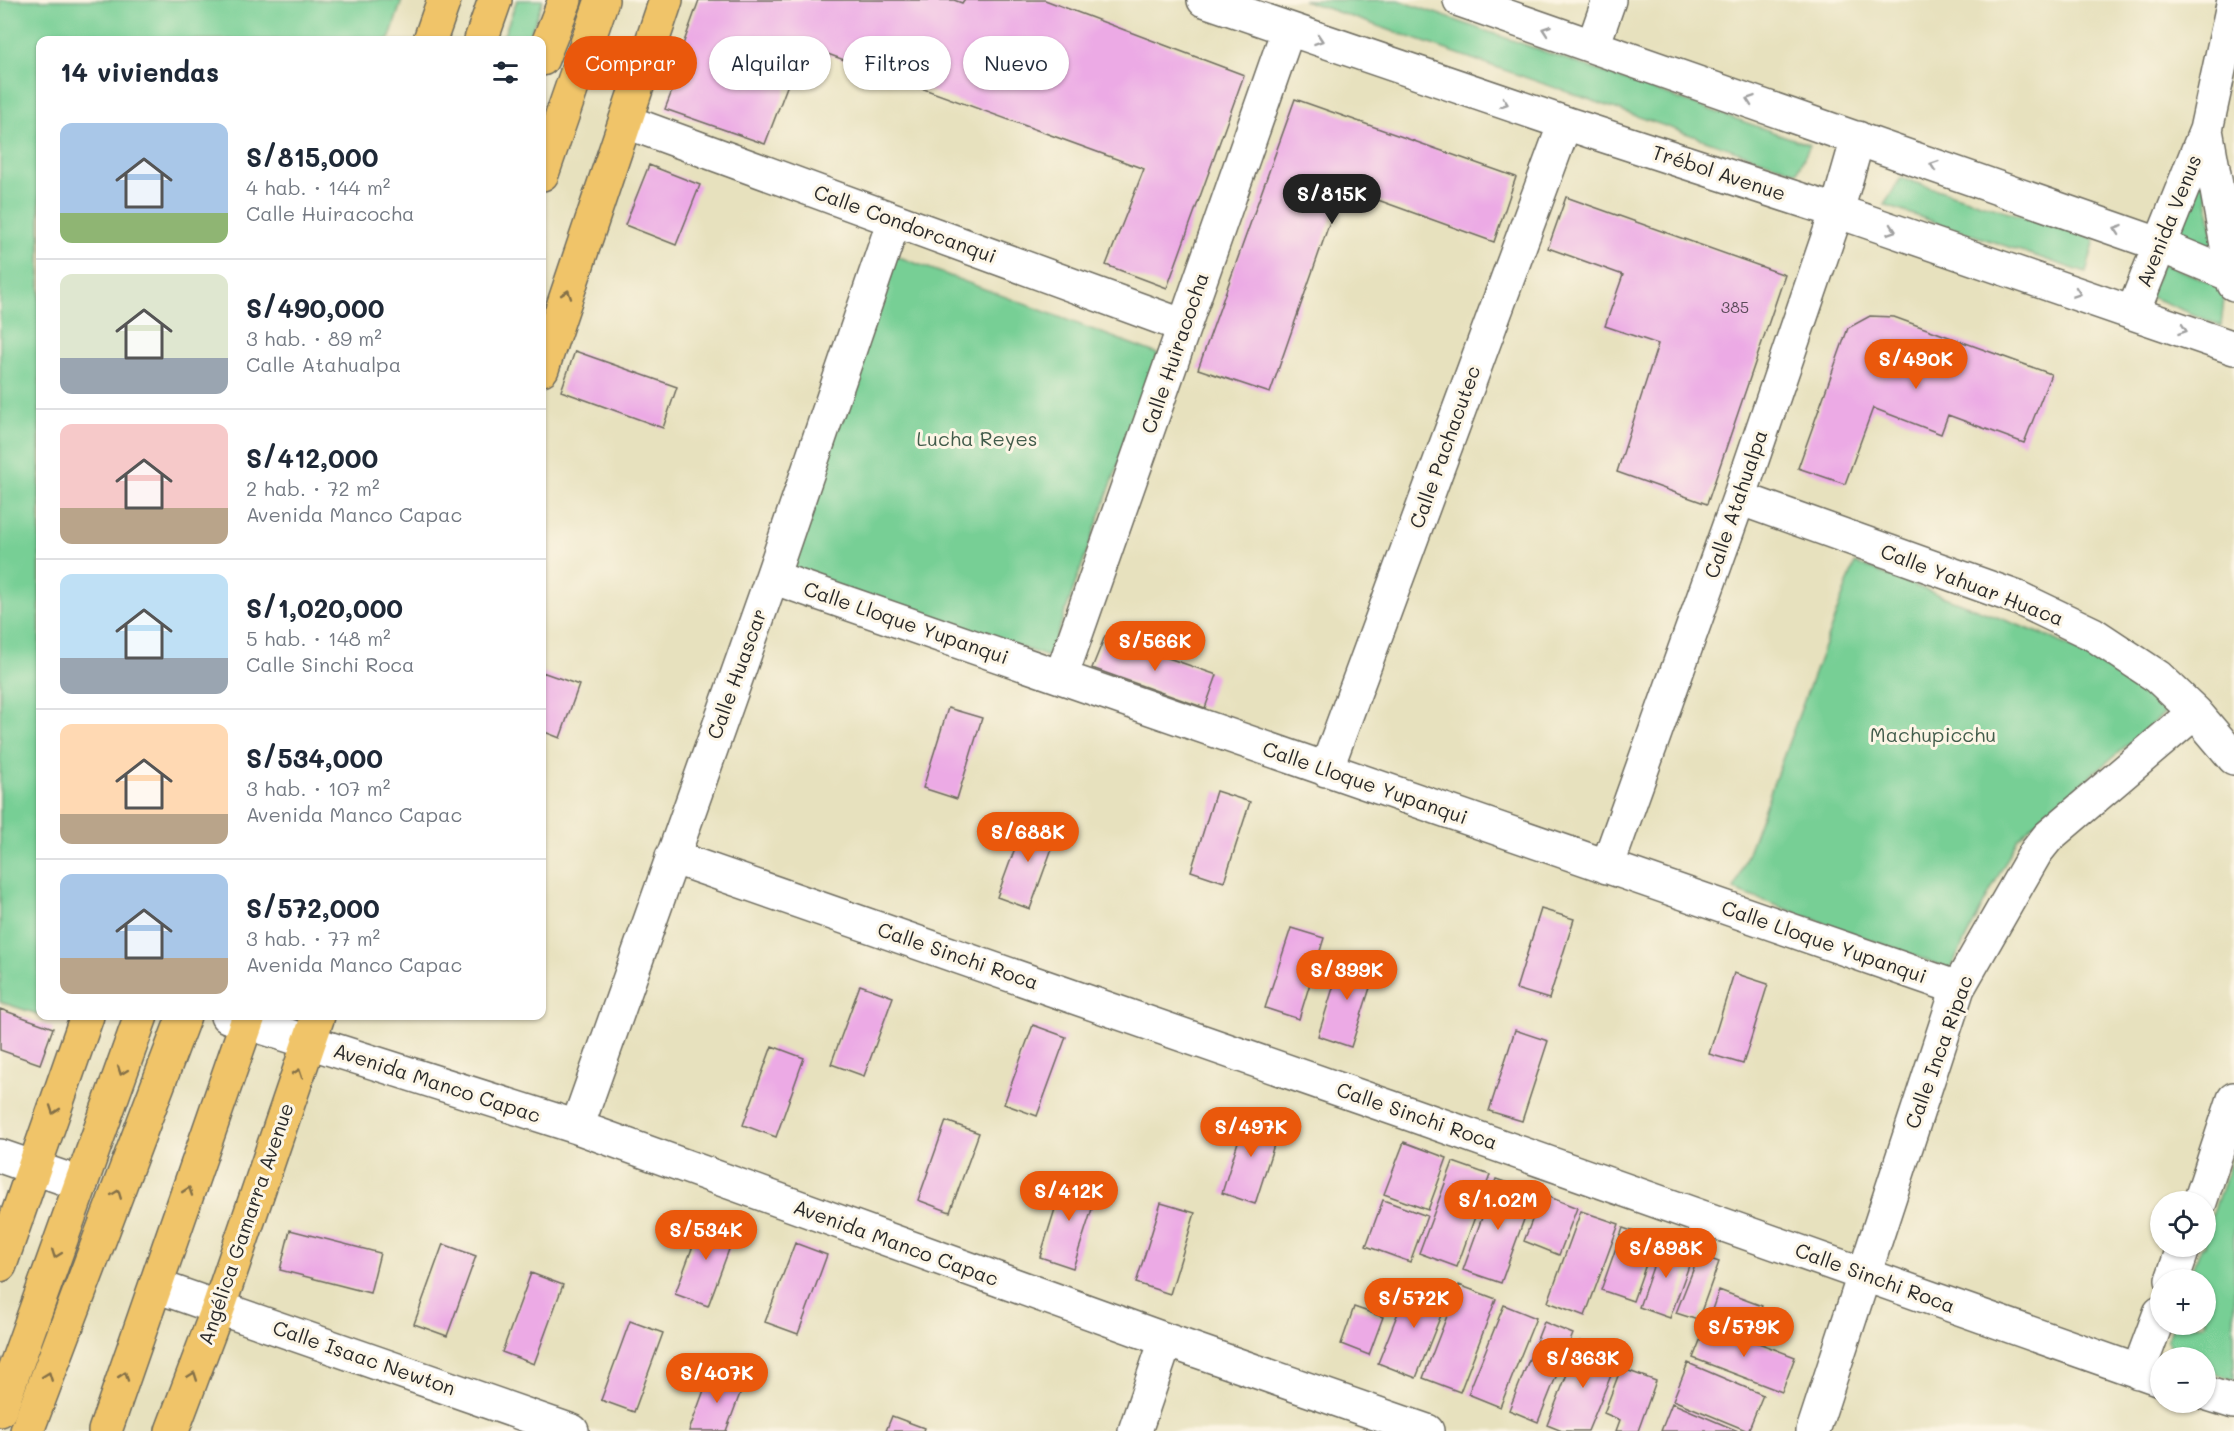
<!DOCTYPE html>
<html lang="es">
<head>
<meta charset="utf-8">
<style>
	body { margin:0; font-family:Mali,sans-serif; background:#f2f2f3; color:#1f2937; height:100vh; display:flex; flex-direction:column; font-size:22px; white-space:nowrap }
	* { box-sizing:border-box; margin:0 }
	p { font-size:20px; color:#747a83 }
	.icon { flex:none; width:33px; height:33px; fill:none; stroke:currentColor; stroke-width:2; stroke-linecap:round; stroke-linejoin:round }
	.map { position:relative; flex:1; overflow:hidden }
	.details { position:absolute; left:36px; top:36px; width:510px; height:984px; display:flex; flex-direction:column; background:#fff; border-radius:12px; box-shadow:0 2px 4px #0004 }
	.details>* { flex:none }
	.guide { position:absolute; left:564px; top:36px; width:570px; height:54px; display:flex; gap:12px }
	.buttons { position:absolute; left:2150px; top:1191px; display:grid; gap:12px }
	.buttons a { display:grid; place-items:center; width:66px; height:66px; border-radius:50%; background:#fff; box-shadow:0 2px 4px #0004; font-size:30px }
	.price { position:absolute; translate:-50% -51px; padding:0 14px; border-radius:21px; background:#ea580c; color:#fff; font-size:20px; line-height:39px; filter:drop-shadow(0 2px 3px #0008) }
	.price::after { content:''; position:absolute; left:50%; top:36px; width:18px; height:14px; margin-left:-9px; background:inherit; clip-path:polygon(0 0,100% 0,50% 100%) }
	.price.active { background:#222; color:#fff }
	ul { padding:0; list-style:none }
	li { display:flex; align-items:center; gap:18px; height:150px; padding:0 24px }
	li+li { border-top:2px solid #e0e1e3 }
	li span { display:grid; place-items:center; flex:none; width:168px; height:120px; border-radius:12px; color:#555 }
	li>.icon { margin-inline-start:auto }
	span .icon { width:72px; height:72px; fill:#fffc; stroke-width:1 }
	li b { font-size:26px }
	h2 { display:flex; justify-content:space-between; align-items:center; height:72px; padding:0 24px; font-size:26px }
	.chip { padding:0 21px; border-radius:27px; background:#fff; box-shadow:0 2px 4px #0004; font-size:21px; line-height:54px }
	.chip.active { background:#ea580c; color:#fff }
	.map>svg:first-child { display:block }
	.green { fill:#77cf95; stroke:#517d60; stroke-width:1.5 }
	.building { fill:#ecaae5 }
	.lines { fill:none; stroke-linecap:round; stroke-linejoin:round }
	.minor-casing { stroke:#6d6b5e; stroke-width:36 }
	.major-casing { stroke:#6d6b5e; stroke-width:36 }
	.highway-casing { stroke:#6d6b5e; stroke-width:36 }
	.minor { stroke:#fff; stroke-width:33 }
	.major { stroke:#f0c469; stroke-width:33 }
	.highway { stroke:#f0c469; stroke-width:33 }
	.oneway { stroke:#a0a0a0 }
	.oneway2 { stroke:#847047 }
	.labels { text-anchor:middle; stroke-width:6; stroke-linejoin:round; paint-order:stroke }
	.number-label { font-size:16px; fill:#5b4b5a }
	.street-label { font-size:20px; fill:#2b2b2b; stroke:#fcf5e5 }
	.park-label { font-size:20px; fill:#425c4b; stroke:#fcf5e5 }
</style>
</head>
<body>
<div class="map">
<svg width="2234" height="1431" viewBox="0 0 2234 1431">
	<rect width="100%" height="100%" fill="#fcf5e5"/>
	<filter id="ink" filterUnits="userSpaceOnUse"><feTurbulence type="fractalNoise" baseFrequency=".0167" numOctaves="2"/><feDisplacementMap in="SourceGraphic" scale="12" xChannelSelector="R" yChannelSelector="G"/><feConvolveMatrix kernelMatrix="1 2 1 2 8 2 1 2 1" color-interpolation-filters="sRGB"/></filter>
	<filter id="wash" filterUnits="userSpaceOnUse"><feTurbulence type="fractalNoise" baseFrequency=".008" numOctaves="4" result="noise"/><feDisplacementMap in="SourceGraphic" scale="24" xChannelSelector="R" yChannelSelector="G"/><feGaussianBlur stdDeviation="1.35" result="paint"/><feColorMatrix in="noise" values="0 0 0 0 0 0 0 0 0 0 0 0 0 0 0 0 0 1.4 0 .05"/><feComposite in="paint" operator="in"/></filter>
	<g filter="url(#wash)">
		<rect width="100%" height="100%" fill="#e7e1be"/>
		<!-- green -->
		<path class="green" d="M0,0h402l-13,40h-349v975l-40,-13z
			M517,0h26l-15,40h-26z
			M1303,0h95l412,145 -13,27z
			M2202,167l13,82 -42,-16z
			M1901,178l194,61 -9,34 -202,-68z
			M891,254l267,100 -109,303 -268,-89z
			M2162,263l63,25 -4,38 -72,-30z
			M1855,563l197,75 67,34 48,39 -149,127 -68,131 -216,-79z
			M2234,1154v226l-29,-10v-12l-32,-1 -6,-17 6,-15 32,-1v-44l-16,-1 12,-32 4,-1v-12z"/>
		<g id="blocks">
			<!-- building -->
			<path class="building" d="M699,0h255l8,3 2,-3h81l199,75 -77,213 -61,-23 38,-96 -341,-124 -38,99 -100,-35 21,-54 -6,-2z
				M1295,99l221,78 -22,65 -152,-55 -72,206 -72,-24z
				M649,165l51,20 -24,60 -51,-20z
				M1566,197l219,78 -78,229 -90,-32 41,-128 -53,-18 18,-51 -75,-27z
				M1870,316l24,1 157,57 -27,69 -76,-28 -7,19 -68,-26 -28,76 -47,-16 50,-140z
				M575,351l102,36 -14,41 -102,-37z
				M1105,636l112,39 -12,33 -113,-40z
				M542,672l37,13 -19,53 -18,-7z
				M948,708l34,10 -25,81 -34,-11z
				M1216,791l34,11 -26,80 -33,-11z
				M1026,818l33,11 -29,80 -33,-12z
				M1541,909l33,10 -25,80 -33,-10z
				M1291,928l33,10 -25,81 -34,-11z
				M1343,956l34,10 -26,81 -33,-11z
				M1734,973l34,11 -25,80 -34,-10z
				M860,985l33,12 -29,79 -33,-12z
				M0,1009l53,19 -13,36 -40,-14z
				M1033,1025l33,12 -29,79 -33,-12z
				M1515,1030l33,11 -26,80 -33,-10z
				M772,1046l32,12 -28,79 -33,-12z
				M1247,1113l34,10 -26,81 -33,-11z
				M946,1121l33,12 -29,79 -32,-12z
				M1404,1142l43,16 -19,52 -44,-16z
				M1453,1162l37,13 -33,92 -38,-14z
				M1065,1177l34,10 -26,81 -33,-11z
				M1496,1179l38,13 -33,91 -38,-13z
				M1542,1194l35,14 -18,47 -35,-14z
				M1383,1200l44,16 -17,46 -44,-16z
				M1161,1203l34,10 -25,81 -34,-11z
				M1581,1211l38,13 -34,92 -37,-14z
				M704,1216l33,12 -29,78 -33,-12z
				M1623,1228l32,11 -22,62 -32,-11z
				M290,1230l90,23 -10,40 -90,-23z
				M1662,1241l32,11 -24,66 -31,-11z
				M795,1243l32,12 -29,79 -33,-12z
				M443,1244l33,12 -29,80 -33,-12z
				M1699,1255l20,7 -21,58 -22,-7z
				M531,1273l32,12 -29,79 -32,-12z
				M1411,1280l38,15 -33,83 -38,-15z
				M1459,1285l37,14 -36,93 -37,-14z
				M1719,1290l43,16 -9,27 -44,-15z
				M1504,1305l32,13 -36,89 -32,-13z
				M1354,1307l29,10 -14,38 -28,-11z
				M630,1321l33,12 -29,79 -33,-12z
				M1544,1322l29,12 -35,88 -29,-12z
				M1707,1323l88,34 -13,35 -89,-34z
				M1580,1341l39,15 -31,75h-26l-15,-6z
				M1688,1363l75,32 -15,36 -75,-31z
				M1621,1368l35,13 -18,50h-22l4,-11 -16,-7z
				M711,1371l33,12 -18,48h-37z
				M1672,1403l66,28h-77z
				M892,1416l32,12 -1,3h-37z"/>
		</g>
	</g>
	<g filter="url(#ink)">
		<use href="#blocks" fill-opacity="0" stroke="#6d6b5e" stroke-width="1.5"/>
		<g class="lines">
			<!-- minor casing -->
			<g class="minor-casing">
				<path id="minor" d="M1204,0l361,123 292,95 377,130
					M1460,0l687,240 84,35
					M1593,46l16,-46
					M627,122l557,204
					M2206,130l28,154
					M2133,312l73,-182 28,-130
					M1739,498l279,100 75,36 65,43 37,35 39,46
					M772,577l1186,411
					M1061,677l227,-647
					M1326,770l239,-647
					M672,857l735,256 753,266
					M1607,867l132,-369 98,-287 21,-73
					M227,1016l350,111 589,213 261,91
					M577,1127l195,-550 122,-357
					M0,1156l81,28
					M2200,1202l34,-103
					M2172,1280l12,-34
					M156,1286l416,145
					M2138,1372l22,-59
					M2205,1393l29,9
					M1135,1431l31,-91
					M1813,1431l145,-443 78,-136 12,-15 147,-125"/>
			</g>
			<!-- major casing -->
			<g class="major-casing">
				<path id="major" d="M430,40l14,-40
					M481,40l14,-40
					M542,174l60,-174
					M542,369l124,-369
					M0,1265l87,-249
					M0,1410l141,-394
					M105,1431l144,-415
					M172,1431l47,-125 99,-290"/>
			</g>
			<!-- highway casing -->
			<g class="highway-casing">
				<path id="highway" d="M542,59l23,-59
					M27,1431l157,-415"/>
			</g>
			<!-- minor -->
			<use href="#minor" class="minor"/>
			<!-- major -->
			<use href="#major" class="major"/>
			<!-- highway -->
			<use href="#highway" class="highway"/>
		</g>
		<!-- one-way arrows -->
		<defs><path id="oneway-chevron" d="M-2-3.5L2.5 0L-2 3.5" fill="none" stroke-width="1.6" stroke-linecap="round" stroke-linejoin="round" transform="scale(1.5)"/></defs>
		<g class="oneway">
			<use href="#oneway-chevron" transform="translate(1546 30) rotate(-161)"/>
			<use href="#oneway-chevron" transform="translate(1319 40) rotate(19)"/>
			<use href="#oneway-chevron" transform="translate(1750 100) rotate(-161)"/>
			<use href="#oneway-chevron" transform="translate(1504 103) rotate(19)"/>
			<use href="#oneway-chevron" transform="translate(1934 165) rotate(-161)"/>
			<use href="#oneway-chevron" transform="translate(2118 229) rotate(-161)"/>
			<use href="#oneway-chevron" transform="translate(1892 230) rotate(19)"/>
			<use href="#oneway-chevron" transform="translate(2077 293) rotate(19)"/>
			<use href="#oneway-chevron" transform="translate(2183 330) rotate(19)"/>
		</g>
		<g class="oneway2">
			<use href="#oneway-chevron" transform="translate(567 294) rotate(-71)"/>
			<use href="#oneway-chevron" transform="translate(122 1071) rotate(110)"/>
			<use href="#oneway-chevron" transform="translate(298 1073) rotate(-71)"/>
			<use href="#oneway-chevron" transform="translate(54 1110) rotate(109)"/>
			<use href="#oneway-chevron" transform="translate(188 1191) rotate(-71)"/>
			<use href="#oneway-chevron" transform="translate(117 1194) rotate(-69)"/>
			<use href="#oneway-chevron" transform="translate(56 1254) rotate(110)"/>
			<use href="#oneway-chevron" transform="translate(48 1376) rotate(-69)"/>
			<use href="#oneway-chevron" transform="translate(124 1376) rotate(-71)"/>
			<use href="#oneway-chevron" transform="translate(193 1376) rotate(-70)"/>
		</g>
	</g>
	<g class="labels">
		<!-- number labels -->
		<g class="number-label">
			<text x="1735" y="313">385</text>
		</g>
		<!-- street labels -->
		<g class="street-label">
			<text transform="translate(1719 173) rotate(18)" y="7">Trébol Avenue</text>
			<text transform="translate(2169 221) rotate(-68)" y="7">Avenida Venus</text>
			<text transform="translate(905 224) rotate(20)" y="7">Calle Condorcanqui</text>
			<text transform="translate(1175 353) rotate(-71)" y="7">Calle Huiracocha</text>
			<text transform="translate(1445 447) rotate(-70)" y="7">Calle Pachacutec</text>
			<text transform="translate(1736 504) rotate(-71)" y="7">Calle Atahualpa</text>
			<text transform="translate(1972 585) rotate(21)" y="7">Calle Yahuar Huaca</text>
			<text transform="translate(906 623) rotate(19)" y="7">Calle Lloque Yupanqui</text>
			<text transform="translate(737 674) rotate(-70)" y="7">Calle Huascar</text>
			<text transform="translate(1365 783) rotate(19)" y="7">Calle Lloque Yupanqui</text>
			<text transform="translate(1824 942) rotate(19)" y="7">Calle Lloque Yupanqui</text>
			<text transform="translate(958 956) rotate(19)" y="7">Calle Sinchi Roca</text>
			<text transform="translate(1939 1052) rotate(-70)" y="7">Calle Inca Ripac</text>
			<text transform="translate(437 1083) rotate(18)" y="7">Avenida Manco Capac</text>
			<text transform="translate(1417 1116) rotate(19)" y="7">Calle Sinchi Roca</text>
			<text transform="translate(246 1224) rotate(-71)" y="7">Angélica Gamarra Avenue</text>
			<text transform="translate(896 1243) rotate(20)" y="7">Avenida Manco Capac</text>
			<text transform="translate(1875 1278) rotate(20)" y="7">Calle Sinchi Roca</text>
			<text transform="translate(364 1358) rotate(19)" y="7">Calle Isaac Newton</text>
		</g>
		<!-- park labels -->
		<g class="park-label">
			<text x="977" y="446">Lucha Reyes</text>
			<text x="1933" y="742">Machupicchu</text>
		</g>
	</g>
</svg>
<div class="buttons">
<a><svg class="icon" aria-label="locate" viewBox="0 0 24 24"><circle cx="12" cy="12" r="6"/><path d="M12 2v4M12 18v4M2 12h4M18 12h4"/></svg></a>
<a>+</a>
<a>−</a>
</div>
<b class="price active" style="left:1332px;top:225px">S/815K</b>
<b class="price" style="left:1916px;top:390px">S/490K</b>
<b class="price" style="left:1155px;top:672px">S/566K</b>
<b class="price" style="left:1028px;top:863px">S/688K</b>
<b class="price" style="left:1347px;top:1001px">S/399K</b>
<b class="price" style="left:1251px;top:1158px">S/497K</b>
<b class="price" style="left:1069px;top:1222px">S/412K</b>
<b class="price" style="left:1498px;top:1231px">S/1.02M</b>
<b class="price" style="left:706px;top:1261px">S/534K</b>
<b class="price" style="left:1666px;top:1279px">S/898K</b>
<b class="price" style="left:1414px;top:1329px">S/572K</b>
<b class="price" style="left:1744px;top:1358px">S/579K</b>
<b class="price" style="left:1583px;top:1389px">S/363K</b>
<b class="price" style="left:717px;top:1404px">S/407K</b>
<div class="guide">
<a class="chip active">Comprar</a>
<a class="chip">Alquilar</a>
<a class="chip">Filtros</a>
<a class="chip">Nuevo</a>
</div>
<section class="details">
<h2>14 viviendas<svg class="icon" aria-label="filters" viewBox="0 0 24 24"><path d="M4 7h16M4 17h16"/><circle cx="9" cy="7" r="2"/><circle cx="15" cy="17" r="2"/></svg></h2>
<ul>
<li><span style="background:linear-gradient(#a9c7e8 75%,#8fb573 0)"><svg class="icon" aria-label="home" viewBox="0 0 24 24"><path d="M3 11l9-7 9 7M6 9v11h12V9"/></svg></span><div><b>S/815,000</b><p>4 hab. · 144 m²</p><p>Calle Huiracocha</p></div></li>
<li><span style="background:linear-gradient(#dfe7d0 70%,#9aa5b1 0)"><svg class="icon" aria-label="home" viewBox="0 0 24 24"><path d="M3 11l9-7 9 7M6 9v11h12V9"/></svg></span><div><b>S/490,000</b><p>3 hab. · 89 m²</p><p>Calle Atahualpa</p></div></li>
<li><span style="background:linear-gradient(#f6c9c9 70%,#b9a48a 0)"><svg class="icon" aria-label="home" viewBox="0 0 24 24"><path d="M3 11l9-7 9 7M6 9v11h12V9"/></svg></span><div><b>S/412,000</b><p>2 hab. · 72 m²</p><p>Avenida Manco Capac</p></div></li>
<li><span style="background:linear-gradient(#bfe0f5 70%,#9aa5b1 0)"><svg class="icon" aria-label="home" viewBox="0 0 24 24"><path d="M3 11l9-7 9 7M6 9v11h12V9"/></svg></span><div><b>S/1,020,000</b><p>5 hab. · 148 m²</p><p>Calle Sinchi Roca</p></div></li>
<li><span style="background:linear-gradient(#ffd9b3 75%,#b9a48a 0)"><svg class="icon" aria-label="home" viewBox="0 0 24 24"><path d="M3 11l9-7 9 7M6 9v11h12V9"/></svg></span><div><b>S/534,000</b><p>3 hab. · 107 m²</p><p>Avenida Manco Capac</p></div></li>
<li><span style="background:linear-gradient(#a9c7e8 70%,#b9a48a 0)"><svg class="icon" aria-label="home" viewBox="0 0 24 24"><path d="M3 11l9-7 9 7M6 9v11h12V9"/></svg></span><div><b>S/572,000</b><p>3 hab. · 77 m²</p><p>Avenida Manco Capac</p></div></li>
</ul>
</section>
</div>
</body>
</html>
